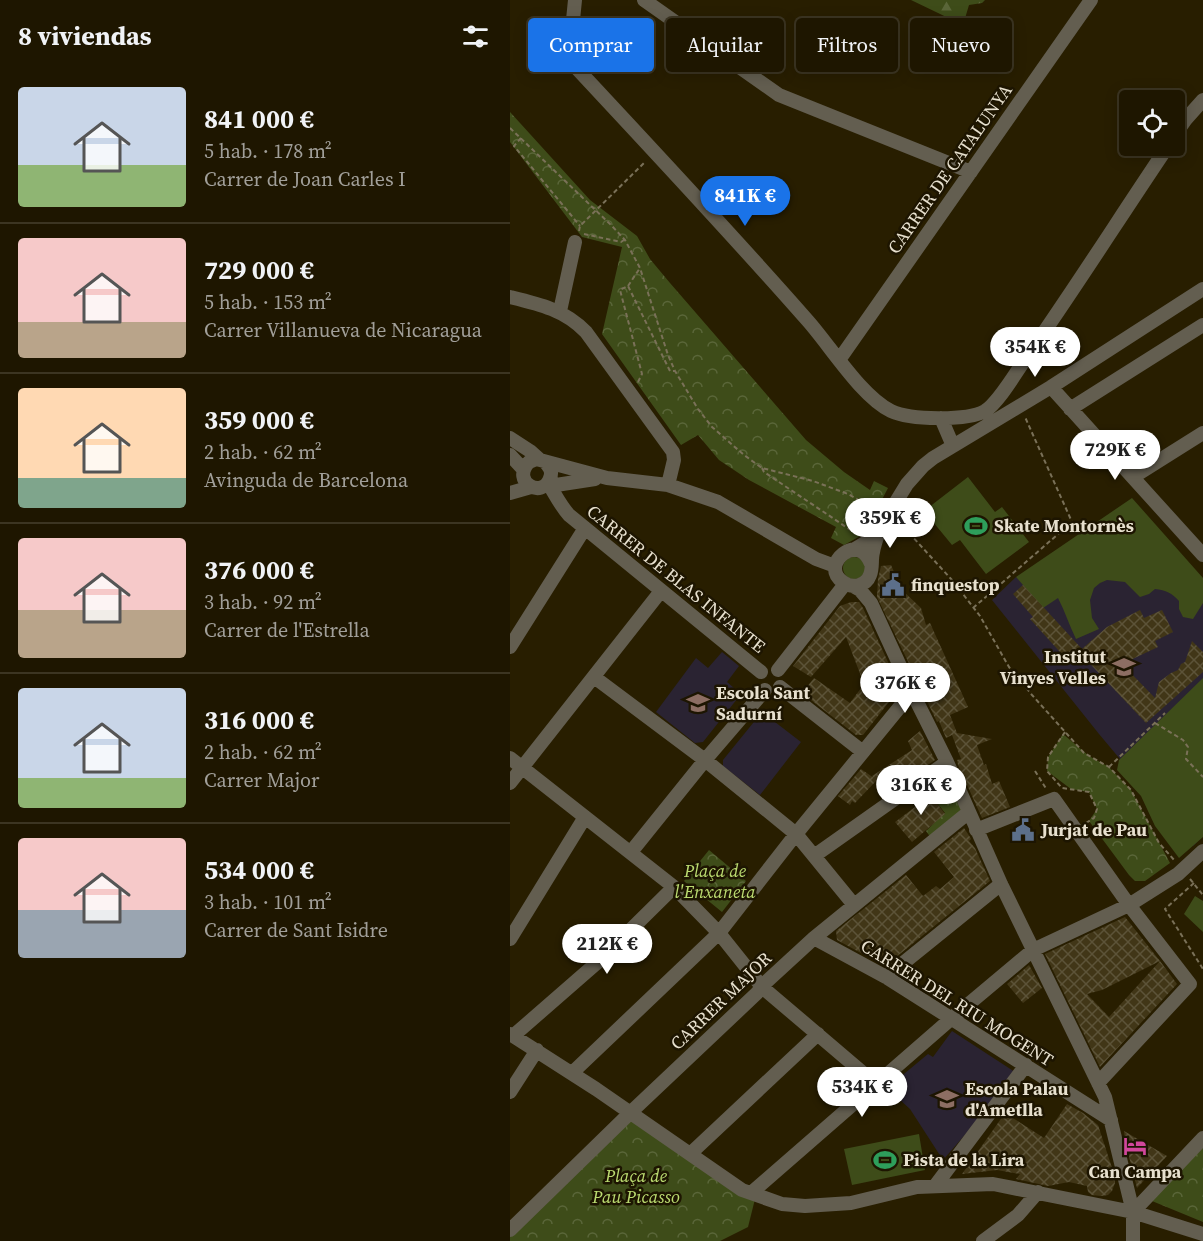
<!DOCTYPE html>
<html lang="es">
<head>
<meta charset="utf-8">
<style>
	body { margin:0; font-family:"Source Serif 4",serif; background:#2b230f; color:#f1f3f6; height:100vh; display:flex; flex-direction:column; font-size:22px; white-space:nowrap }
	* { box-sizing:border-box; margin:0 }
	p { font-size:20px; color:#a19f99 }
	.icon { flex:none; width:33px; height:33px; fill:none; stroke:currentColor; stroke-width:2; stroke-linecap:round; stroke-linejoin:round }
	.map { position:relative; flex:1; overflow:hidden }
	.details { display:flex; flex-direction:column; background:#1e1600; width:510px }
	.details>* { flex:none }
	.banner { position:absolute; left:18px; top:18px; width:570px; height:54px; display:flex; gap:12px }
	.tools { position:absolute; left:609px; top:90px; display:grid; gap:12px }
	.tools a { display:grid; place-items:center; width:66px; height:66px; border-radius:6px; background:#1e1600; box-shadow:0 3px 15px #0003,0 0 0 2px #3c3522; font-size:30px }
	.price { position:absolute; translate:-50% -51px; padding:0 14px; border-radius:21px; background:#fff; color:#222; font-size:20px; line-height:39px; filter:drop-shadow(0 2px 3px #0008) }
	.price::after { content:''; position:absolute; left:50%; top:36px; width:18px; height:14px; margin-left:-9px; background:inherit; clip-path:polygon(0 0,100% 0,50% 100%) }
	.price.current { background:#1a73e8; color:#fff }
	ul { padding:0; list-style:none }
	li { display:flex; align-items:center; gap:18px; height:150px; padding:0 18px }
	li+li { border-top:2px solid #3c3522 }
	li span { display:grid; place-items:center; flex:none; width:168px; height:120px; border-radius:6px; color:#555 }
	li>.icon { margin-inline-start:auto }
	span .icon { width:72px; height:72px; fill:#fffc; stroke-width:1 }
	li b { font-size:26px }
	h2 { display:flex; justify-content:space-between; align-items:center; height:72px; padding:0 18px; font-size:26px }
	.pill { padding:0 21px; border-radius:6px; background:#1e1600; box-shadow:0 3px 15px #0003,0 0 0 2px #3c3522; font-size:21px; line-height:54px }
	.pill.current { background:#1a73e8; color:#fff }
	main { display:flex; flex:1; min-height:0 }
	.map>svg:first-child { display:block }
	.education { fill:#2a2332 }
	.grass { fill:#3e4c19 }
	.forest { fill:url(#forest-firs) }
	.park { fill:url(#park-crowns) }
	.building { fill:url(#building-cross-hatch) }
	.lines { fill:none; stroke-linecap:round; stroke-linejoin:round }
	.path { stroke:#7a7158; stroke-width:2; stroke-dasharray:4.5 3; stroke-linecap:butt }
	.minor { stroke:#635e50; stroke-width:14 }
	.labels { text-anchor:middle; stroke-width:5; stroke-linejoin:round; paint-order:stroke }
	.street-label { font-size:18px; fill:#e7e0ce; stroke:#1d1501 }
	.poi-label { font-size:18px; font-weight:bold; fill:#e7e0ce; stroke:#1d1501; text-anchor:start }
	.park-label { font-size:18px; font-style:italic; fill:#bbdb70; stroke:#1d1501 }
</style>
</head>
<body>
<main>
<section class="details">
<h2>8 viviendas<svg class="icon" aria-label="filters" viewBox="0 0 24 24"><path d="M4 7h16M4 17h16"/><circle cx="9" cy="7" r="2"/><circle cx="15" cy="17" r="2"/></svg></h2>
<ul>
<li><span style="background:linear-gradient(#c9d6e8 65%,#8fb573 0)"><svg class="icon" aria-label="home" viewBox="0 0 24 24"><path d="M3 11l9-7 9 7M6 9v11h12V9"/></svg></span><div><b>841 000 €</b><p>5 hab. · 178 m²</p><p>Carrer de Joan Carles I</p></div></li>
<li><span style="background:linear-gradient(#f6c9c9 70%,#b9a48a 0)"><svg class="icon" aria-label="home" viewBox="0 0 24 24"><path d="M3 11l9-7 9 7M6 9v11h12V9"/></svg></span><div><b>729 000 €</b><p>5 hab. · 153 m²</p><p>Carrer Villanueva de Nicaragua</p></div></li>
<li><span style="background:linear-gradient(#ffd9b3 75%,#7fa58c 0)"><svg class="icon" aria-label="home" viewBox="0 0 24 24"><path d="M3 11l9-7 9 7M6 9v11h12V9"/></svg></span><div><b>359 000 €</b><p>2 hab. · 62 m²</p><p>Avinguda de Barcelona</p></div></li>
<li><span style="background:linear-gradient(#f6c9c9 60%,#b9a48a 0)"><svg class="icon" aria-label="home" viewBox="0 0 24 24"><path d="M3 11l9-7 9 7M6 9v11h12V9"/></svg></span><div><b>376 000 €</b><p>3 hab. · 92 m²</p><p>Carrer de l'Estrella</p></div></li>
<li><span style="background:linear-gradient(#c9d6e8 75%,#8fb573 0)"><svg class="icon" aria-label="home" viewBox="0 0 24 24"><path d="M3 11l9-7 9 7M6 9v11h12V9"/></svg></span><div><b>316 000 €</b><p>2 hab. · 62 m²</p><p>Carrer Major</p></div></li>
<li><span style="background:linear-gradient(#f6c9c9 60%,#9aa5b1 0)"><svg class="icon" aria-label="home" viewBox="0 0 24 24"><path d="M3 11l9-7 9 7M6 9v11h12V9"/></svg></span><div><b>534 000 €</b><p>3 hab. · 101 m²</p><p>Carrer de Sant Isidre</p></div></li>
</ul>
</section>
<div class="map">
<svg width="693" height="1241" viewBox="0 0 693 1241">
	<defs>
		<pattern id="forest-firs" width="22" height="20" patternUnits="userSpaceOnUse" patternTransform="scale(1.5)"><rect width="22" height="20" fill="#3e4c19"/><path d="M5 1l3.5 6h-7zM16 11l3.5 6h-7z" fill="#5a6639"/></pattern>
		<pattern id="park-crowns" width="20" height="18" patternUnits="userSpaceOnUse" patternTransform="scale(1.5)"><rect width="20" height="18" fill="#3e4c19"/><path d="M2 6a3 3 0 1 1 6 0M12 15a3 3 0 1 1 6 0" fill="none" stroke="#5a6639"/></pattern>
		<pattern id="building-cross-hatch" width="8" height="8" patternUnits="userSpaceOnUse" patternTransform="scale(1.5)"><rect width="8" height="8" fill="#413617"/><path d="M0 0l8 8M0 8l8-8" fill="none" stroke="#5c5338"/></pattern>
	</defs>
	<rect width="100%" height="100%" fill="#281e00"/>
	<!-- education -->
	<path class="education" d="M589,528l104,50v258l-10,10 -94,-112 -107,-134 24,-23 5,5z
		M212,652l17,14 -12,16 14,12 -38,48 -8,1 -39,-31 40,-54 12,10z
		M252,712l39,30 -41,53 -37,-29v-6z
		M442,1031l66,43 -75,86 -33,-51 -23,-21 41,-34 5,3z"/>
	<!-- grass -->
	<path class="grass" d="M458,477l27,35 7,-5 27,35 -43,32 -26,-34 -8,5 -28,-34z
		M622,498l71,80v25l-10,16 -10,-2 -4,-8v-8c-7,-8 -13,-11 -24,-12l-6,5 -9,3 -15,-15 -18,-2 -7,3 -6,5 -4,12 2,18 7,11 -23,10c-7,-14 -11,-28 -18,-41l-15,10 -27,-31z
		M333 568a11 11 0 1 1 22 0a11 11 0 1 1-22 0Z
		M693,678v159l-24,21 -24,-32 -14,-30 -24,-26 2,-10z
		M685,896l8,5v31l-19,-18z
		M409,1134l6,36 -73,15 -8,-36z"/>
	<!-- forest -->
	<path class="forest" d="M401,0h74l-3,3 -13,2 -6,20z"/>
	<!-- park -->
	<path class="park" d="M0,112l80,88 47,36 13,23 20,24 136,157 38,32 26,18 4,-9 14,7 -24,46 -20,11 -13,-7 5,-11 -87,-47 -30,-20 -21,-25 -17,10 -79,-111 20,-87 -40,-10 -72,-95z
		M553,734l26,22 20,11 22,23 39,73 -25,18h-10l-6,-6 -40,-54 8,-12 -8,-17 -18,-3 -24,-18 1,-14z
		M436,767l18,45 -33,26 -5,-7 19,-18 -23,-29z
		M199,850l37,31 -24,31 -38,-31z
		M120,1113l126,82 -8,32 -28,14h-210v-11z
		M693,1148v74l-51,-21 15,-18z"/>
	<!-- building -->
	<path class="building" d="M381,565l11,25 19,18 5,17 4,-2 38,84 -18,8 7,18 35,6 -15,6 7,20 2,-1 6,20 7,-3 11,26 -28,11 -24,-53 -1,-5 4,-1 -9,-24 -6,3 -7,-17 -2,1 -60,-125 1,-18 3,-13z
		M513,585l59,64 25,-22 33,-17 4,8 18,-8 11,22 -18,9 3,6 -36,17 33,34 4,-16 12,-9 7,-3 3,-6 4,-2 7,-21 11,11v20l-57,51 -67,-71 -10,10 -39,-43 3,-2 -20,-23z
		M341,602h8l4,6 37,80 -37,47h-7l-54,-42 12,-15 36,25 14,-19 -18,-47 -35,40 -18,-11 47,-60z
		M410,731l15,29 -45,31 -13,-11 -22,23 -3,-2 -2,4 -12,-9 23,-27 13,9 -2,-2 40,-26 -4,-9z
		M416,788l19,26 -33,28 -17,-20 24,-18 -6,-7z
		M454,828l6,9 1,2 -2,2 6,7 15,33 -105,85 -48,-26 -1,-9 70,-56 17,21 13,-10 4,3 14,-12 -20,-25z
		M615,917l35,44 -58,29 -15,4 22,23 51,-56 17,23 -77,83 -55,-113z
		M519,965l13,23 -19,15 -16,-19z
		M557,1104l16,9 15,12 16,49 1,9 -3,8 -4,4 -7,1 -9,-1 -4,-3 -1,-6 -18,-4 -21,4 -32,-7 4,-5 -23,-4 -35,4 43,-61 39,25z
		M614,1131l43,25 -30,32 -12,-47z"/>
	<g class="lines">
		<!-- path -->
		<path class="path" d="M0,128l101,97 14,15 15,28 28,87 7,16 23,38 14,18 32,28 18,13 51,13 35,13 30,17
			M11,138l-7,8 66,80
			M69,231l1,-5 65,-64
			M74,234l37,8 3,-2
			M118,286l12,-18
			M128,382l4,-8 -22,-84 8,-4 42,85h5
			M252,468l2,4 91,61
			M389,522l53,58 28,36 29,51 23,28 52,58 25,14 22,23 28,53 16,18
			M463,608l99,-86 -47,-105
			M645,723l28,17 5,7 -2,12 17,18
			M555,732l-17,25 -1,14 15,17 27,4 8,17 -3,9 -8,5
			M599,767l56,-54
			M525,771l12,19
			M680,879l13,16
			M684,883l-29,26 38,60"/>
		<!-- minor -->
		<path class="minor" d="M65,0l-6,60c80,86 161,172 239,261 23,26 53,75 83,90 19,9 76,10 94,0 13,-8 30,-37 39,-50 50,-71 96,-144 144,-215
			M134,0l135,95 192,77
			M664,136l12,-17 17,-19
			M0,297c29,7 55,13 76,35l87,120 1,8 -6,25
			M50,311l15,-69
			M329,360l252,-360
			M541,387l152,168
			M560,409l133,-84
			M431,418l12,28
			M0,438l20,13 10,9
			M0,455l13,14
			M34,461c5,5 9,10 6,17 -7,22 -40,4 -21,-16l7,-3 4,1 67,18 61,7 50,17 98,57 19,7
			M623,477l70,-44
			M38,482l8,3 39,-6
			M38,483c7,11 12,22 21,32l192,157
			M0,493l21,-6
			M343,550l17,-10 10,-12 27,-44 16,-18 10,-8 118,-71 152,-98
			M361,564c-12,-34 -53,1 -28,18 9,7 23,4 27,-7 3,-7 1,-16 3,-23 1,-6 3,-12 5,-18
			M343,586l7,4 11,13 41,89 35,70 54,122 104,213 28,115v29
			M0,647l75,-119
			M268,670l67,-86
			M84,677l111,83 91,74 58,71
			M270,687l83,65
			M0,758l164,129 45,46 43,54 114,97
			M0,783l151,-192
			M466,830l78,-31 75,106 61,79 -92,99
			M121,852l74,-92 60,-70
			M304,856l133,-94
			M304,938l72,39 225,143
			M0,939l75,-122
			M376,977l115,-93
			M0,1034l86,55 146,101 40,14 23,2 46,-3 66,-16 76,-3 140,28 70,22
			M3,1036l86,-75 75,-74
			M62,1073l147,-140 77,-99 116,-142
			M0,1092l27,-42
			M180,1154l128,-120
			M425,1186l91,-121
			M241,1193l201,-175 81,-68 96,-45 49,-31 25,-23
			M623,1212l70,-74
			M0,1230l120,-117 127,-120 8,-10 49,-45 155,-126
			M473,1241l35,-26 20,-23"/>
	</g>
	<!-- icons -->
	<defs>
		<g id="stadium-bare" transform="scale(1.8)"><path d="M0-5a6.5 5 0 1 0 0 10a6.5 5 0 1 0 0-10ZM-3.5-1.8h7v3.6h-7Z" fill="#2e9e5b" stroke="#1d1501" stroke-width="2.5" paint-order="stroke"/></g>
		<g id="civic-bare" transform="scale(1.8)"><path d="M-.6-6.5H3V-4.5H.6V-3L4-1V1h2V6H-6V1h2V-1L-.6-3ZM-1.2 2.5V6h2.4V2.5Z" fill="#5c6f8a" stroke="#1d1501" stroke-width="2.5" paint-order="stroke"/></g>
		<g id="school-bare" transform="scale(1.8)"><path d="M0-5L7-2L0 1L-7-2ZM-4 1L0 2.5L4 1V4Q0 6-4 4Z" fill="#8d6e63" stroke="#1d1501" stroke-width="2.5" paint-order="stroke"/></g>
		<g id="hotel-bare" transform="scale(1.8)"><path d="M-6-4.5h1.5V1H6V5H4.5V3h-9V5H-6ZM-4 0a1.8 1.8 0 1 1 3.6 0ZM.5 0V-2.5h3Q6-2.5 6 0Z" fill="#d1479c" stroke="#1d1501" stroke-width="2.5" paint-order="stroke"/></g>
	</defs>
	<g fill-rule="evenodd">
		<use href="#stadium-bare" x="466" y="526"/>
		<use href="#civic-bare" x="383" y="585"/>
		<use href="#school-bare" x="614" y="667"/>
		<use href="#school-bare" x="188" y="703"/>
		<use href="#civic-bare" x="513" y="830"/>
		<use href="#school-bare" x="437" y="1099"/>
		<use href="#hotel-bare" x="625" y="1146"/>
		<use href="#stadium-bare" x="375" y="1160"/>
	</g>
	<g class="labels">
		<!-- street labels -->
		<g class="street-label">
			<text transform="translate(440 169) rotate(-55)" y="6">CARRER DE CATALUNYA</text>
			<text transform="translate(166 579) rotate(39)" y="6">CARRER DE BLAS INFANTE</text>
			<text transform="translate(211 1001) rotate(-44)" y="6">CARRER MAJOR</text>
			<text transform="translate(447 1003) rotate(32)" y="6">CARRER DEL RIU MOGENT</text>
		</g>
		<!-- poi labels -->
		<g class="poi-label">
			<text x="484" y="532">Skate Montornès</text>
			<text x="401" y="591">finquestop</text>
			<text x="596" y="663" text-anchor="end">Institut<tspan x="596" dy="21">Vinyes Velles</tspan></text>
			<text x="206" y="699">Escola Sant<tspan x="206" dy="21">Sadurní</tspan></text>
			<text x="531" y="836">Jurjat de Pau</text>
			<text x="455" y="1095">Escola Palau<tspan x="455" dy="21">d'Ametlla</tspan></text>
			<text x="393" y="1166">Pista de la Lira</text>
			<text x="625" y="1178" text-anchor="middle">Can Campa</text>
		</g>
		<!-- park labels -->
		<g class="park-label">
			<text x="205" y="877">Plaça de<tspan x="205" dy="21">l'Enxaneta</tspan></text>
			<text x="126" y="1182">Plaça de<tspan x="126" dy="21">Pau Picasso</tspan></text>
		</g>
	</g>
</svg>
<div class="tools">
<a><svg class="icon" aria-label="locate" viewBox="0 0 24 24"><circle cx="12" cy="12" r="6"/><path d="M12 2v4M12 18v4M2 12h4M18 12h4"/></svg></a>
</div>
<b class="price current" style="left:235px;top:227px">841K €</b>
<b class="price" style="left:525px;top:378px">354K €</b>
<b class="price" style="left:605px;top:481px">729K €</b>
<b class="price" style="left:380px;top:549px">359K €</b>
<b class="price" style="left:395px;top:714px">376K €</b>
<b class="price" style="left:411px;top:816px">316K €</b>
<b class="price" style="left:97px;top:975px">212K €</b>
<b class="price" style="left:352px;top:1118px">534K €</b>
<div class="banner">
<a class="pill current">Comprar</a>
<a class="pill">Alquilar</a>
<a class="pill">Filtros</a>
<a class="pill">Nuevo</a>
</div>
</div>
</main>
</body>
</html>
